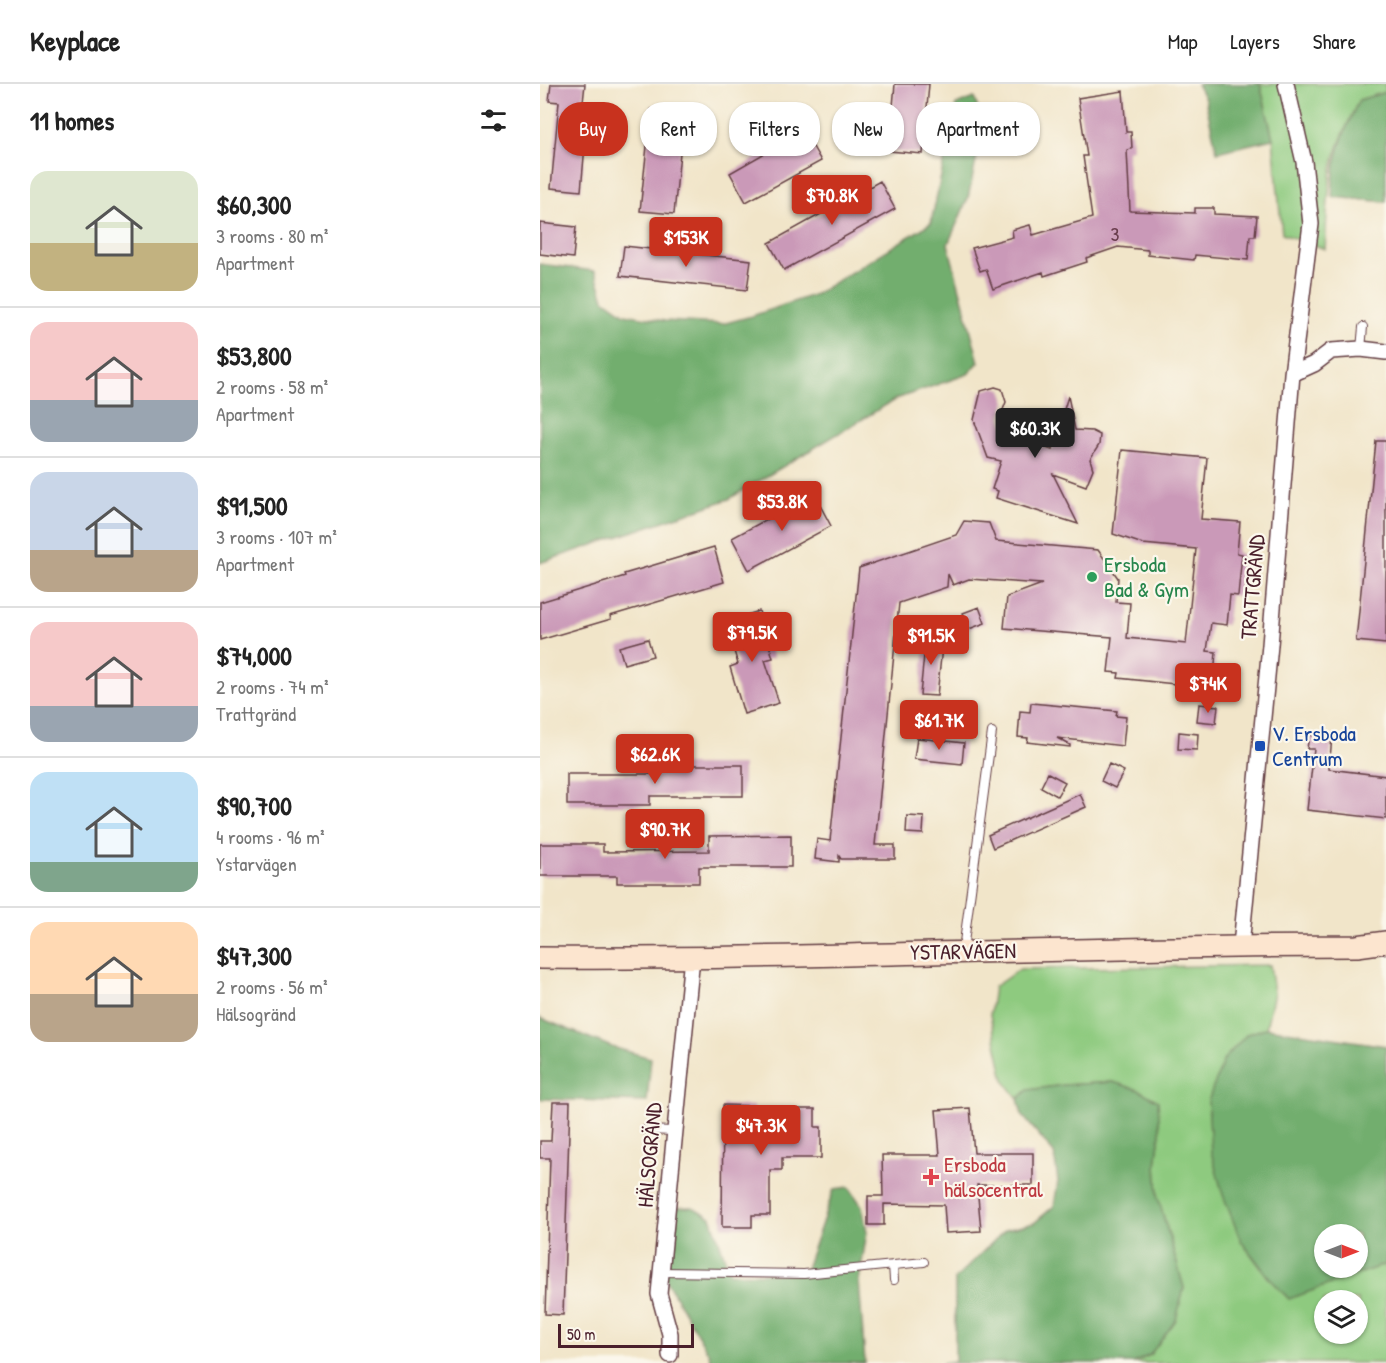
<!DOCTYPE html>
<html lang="en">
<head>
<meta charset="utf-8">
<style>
	body { margin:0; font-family:"Patrick Hand",sans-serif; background:#f6f6f6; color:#222; height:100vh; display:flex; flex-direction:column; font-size:22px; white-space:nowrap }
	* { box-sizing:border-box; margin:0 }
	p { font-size:20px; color:#767676 }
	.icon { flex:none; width:33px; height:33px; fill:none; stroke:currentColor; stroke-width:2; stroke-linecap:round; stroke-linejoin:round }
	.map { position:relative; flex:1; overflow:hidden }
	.sheet { display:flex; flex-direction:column; background:#fff; width:540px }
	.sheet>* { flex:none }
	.top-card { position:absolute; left:18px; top:18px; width:570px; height:54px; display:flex; gap:12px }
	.needle { width:39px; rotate:90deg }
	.controls { position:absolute; left:774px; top:1140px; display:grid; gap:12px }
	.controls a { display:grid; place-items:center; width:54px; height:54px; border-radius:50%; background:#fff; box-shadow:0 2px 4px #0004; font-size:30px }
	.scale { position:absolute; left:18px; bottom:15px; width:136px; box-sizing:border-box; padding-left:6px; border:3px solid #4a1f2b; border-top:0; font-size:16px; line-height:21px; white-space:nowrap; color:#4a1f2b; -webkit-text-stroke:4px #fbf7ec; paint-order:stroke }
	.price { position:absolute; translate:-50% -51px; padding:0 14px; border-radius:6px; background:#c8321e; color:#fff; font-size:20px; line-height:39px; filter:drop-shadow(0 2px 3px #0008) }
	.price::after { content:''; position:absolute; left:50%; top:36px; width:18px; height:14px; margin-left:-9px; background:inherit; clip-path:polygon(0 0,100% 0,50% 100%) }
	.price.active { background:#222; color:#fff }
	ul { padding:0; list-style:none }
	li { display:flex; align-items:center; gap:18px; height:150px; padding:0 30px }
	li+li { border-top:2px solid #e0e0e0 }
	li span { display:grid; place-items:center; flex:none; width:168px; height:120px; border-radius:18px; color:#555 }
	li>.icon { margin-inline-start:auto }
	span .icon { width:72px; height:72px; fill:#fffc; stroke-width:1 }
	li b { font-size:26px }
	h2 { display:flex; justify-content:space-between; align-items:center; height:72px; padding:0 30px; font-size:26px }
	.chip { padding:0 21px; border-radius:24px; background:#fff; box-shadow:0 2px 4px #0004; font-size:21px; line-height:54px }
	.chip.active { background:#c8321e; color:#fff }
	header { display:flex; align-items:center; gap:36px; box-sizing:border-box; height:84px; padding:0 30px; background:#fff; border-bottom:2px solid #e0e0e0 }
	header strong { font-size:28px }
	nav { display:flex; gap:33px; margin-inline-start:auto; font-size:21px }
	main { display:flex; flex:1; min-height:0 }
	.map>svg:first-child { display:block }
	.green { fill:#8eca7f; stroke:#6c7455; stroke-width:1.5; fill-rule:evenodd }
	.forest { fill:#72ae6e; stroke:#5e664c; stroke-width:1.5; fill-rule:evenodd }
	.building { fill:#ca99b8 }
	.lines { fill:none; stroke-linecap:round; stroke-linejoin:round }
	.lane-casing { stroke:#633d43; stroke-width:10 }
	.street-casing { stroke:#633d43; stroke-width:18 }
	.secondary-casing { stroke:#633d43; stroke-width:24 }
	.lane { stroke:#fff; stroke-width:8 }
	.street { stroke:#fff; stroke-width:15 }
	.secondary { stroke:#fce5cf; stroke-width:21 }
	.leisure-dot { fill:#2e9e5b; stroke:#fbf7ec; stroke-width:2 }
	.transit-dot { fill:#1a4fb4; stroke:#fbf7ec; stroke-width:2 }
	.health-dot { fill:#e0444e; stroke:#fbf7ec; stroke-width:2 }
	.labels { text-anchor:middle; stroke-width:4.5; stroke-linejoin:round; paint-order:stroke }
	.number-label { font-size:20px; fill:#6a3e4e }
	.leisure-label { font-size:22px; fill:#27864d; stroke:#fbf7ec; text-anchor:start }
	.street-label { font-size:22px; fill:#4a1f2b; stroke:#fbf7ec }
	.transit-label { font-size:22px; fill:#164399; stroke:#fbf7ec; text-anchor:start }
	.health-label { font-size:22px; fill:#be3a42; stroke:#fbf7ec; text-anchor:start }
</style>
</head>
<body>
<header>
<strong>Keyplace</strong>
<nav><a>Map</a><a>Layers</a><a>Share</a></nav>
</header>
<main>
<section class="sheet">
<h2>11 homes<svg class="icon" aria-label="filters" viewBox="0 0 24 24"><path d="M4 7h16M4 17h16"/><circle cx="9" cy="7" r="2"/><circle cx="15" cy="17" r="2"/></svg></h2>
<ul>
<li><span style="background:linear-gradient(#dfe7d0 60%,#c2b280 0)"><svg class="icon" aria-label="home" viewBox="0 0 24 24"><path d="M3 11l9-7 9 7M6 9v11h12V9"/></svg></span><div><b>$60,300</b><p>3 rooms · 80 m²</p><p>Apartment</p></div></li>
<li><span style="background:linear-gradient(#f6c9c9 65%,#9aa5b1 0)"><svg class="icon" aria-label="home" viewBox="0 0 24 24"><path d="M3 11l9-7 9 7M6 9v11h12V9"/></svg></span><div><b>$53,800</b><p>2 rooms · 58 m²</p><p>Apartment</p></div></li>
<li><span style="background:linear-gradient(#c9d6e8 65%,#b9a48a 0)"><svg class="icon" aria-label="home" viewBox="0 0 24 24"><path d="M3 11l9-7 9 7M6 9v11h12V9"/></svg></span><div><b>$91,500</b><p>3 rooms · 107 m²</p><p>Apartment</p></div></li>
<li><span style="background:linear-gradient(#f6c9c9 70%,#9aa5b1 0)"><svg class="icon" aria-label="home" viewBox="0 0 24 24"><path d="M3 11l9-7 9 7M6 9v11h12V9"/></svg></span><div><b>$74,000</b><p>2 rooms · 74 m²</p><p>Trattgränd</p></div></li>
<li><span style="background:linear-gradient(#bfe0f5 75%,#7fa58c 0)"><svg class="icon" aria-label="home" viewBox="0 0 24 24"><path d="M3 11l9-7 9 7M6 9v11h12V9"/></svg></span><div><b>$90,700</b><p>4 rooms · 96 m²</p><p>Ystarvägen</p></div></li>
<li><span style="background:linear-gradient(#ffd9b3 60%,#b9a48a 0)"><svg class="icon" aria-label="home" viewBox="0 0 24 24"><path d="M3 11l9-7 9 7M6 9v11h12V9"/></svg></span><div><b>$47,300</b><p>2 rooms · 56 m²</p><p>Hälsogränd</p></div></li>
</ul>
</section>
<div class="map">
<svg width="846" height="1279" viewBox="0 0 846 1279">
	<rect width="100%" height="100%" fill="#fbf7ec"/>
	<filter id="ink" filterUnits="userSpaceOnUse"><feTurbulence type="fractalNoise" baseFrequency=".0167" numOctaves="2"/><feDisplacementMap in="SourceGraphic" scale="12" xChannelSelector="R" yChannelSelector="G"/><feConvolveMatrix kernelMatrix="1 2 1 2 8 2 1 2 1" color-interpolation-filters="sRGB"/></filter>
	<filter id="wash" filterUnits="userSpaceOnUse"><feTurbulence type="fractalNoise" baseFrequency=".008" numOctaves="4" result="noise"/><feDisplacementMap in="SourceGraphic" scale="24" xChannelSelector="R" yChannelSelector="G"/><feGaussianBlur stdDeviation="1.35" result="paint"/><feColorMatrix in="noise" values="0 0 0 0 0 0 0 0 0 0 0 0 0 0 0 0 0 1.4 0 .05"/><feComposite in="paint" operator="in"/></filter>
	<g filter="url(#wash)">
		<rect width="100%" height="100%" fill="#f1e5c9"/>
		<!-- green -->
		<path class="green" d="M720,0h126v8l-27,8c-10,20 -19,39 -25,60 -7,29 -7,60 -9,89l-43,-15 -9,-95z
			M730,881l4,28 -8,35 -19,6 -6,207 29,39 19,19 97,-35v99h-253l18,-8 33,-67 -26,-91 -2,-32 4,-32 -47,-51 -49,3 -36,5 -10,9 -14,-19 -14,-65 4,-28 26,-18zM784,1216h34v34h-34z"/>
		<!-- forest -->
		<path class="forest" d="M657,0h63l13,55 -56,13 -12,-53z
			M846,8v110l-54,-5c1,-40 10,-62 27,-97z
			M434,14l10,26 -16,74 -20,46 31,118 -11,12 -72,25 -167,100 -189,64v-299l55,7 9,28 21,15 40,7 57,3 30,-8 64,-22 115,-71 25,-118z
			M0,934l72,29 39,11 -4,44 -107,-3z
			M726,944l120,18v218l-97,35 -18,-19 -30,-39 -18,-46 -12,-43 -3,-51 16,-42 23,-25zM784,1150h34v34h-34z
			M573,998l26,8 19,11 2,32 -4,32 2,32 26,91 -8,32 -26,35 -17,8h-191l13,-2v-82l50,-49 29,-7 20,-17 4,-25 -4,-28 -32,-38 -4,-16 10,-9 36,-5z
			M309,1103l13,19 5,26 -8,49 6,82h-154l-2,-9 -48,-82 6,-64 25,-1 19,10 19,56 74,1 30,-85z"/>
		<g id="blocks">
			<!-- building -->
			<path class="building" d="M11,0h34l-3,27h6l-7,80 -30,-3 8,-86 -10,-1z
				M355,0h34l-6,70 -34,-3z
				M583,7l3,41h5l1,17 -5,1 3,61 65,2v-5h19v6l43,2 -2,20h-5l-2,24 -53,-5 -1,5 -46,-5v-5l-30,-3 -32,11 1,4 -43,14 -1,-4 -50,17 -7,-20 -6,2 -8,-23 41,-11 -1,-7 18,-5 3,10 59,-17 -9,-62h4l-9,-58z
				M111,25l33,3 -10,102 -34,-3z
				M264,47l17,30 -75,41 -16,-29z
				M340,97l15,28 -111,61 -15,-27z
				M0,139l36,4 -3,31 -33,-4z
				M84,162l127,14 -4,30 -127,-14z
				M455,303l7,2 4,13 -5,13 6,19 45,16 16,-54 7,34 17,1 8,4 -1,10 -9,14 3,10 -7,17 -33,-12 25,50 -82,-26 2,-7 -6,-2 9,-28 -13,-3 -14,-38 7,-29z
				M836,357h10v203l-30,-3z
				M582,366l85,8 -6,61 39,3 -3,31 5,1 -4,42 -8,-1 -3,30 -16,-2 -4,28 9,1 -3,36 -95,-10 1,-5 -11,-1 4,-35 -108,-9 3,-31 35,-13 -73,-5 -16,6 -5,-11 -1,13 -48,16 -24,242h20v14h-54l-2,-3v6l-24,-3 2,-20 13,2 29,-273 97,-33 8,-14 25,2 7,18 102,9 20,28 -2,24 14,1 -3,35 59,6 10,-95 -53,-5 -30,-10z
				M274,410l17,32 -82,44 -17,-32z
				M174,463l10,35 -114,34 1,3 -71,21v-38l85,-26 -1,-2z
				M439,523l6,16 -16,6 -6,-16z
				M219,527l14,47 -8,2 14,43 -35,11 -14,-47 8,-3 -13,-42z
				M386,551l17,2 -6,59 -17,-1z
				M108,555l5,17 -29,8 -5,-17z
				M491,619l86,8 -1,5 10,1 -3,29 -66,-8 13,7v2l-43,-5 1,-4 -10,-1 2,-26 10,1z
				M659,620l19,2 -2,17 -19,-2z
				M639,648l19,2 -1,16 -19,-1z
				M769,651l23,2 -3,32 57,7v43l-79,-9 7,-61h-7z
				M377,654l47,5 -2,21 -48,-5z
				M569,680l15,7 -9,17 -14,-7z
				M121,681h82v31h-93v9h-83v-31h94z
				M508,689l17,9 -8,14 -16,-9z
				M540,710l6,13 -93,41 -5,-13z
				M367,732l17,1 -1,17 -17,-1z
				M251,751v32h-92v16h-82v-7h-77v-32h63v8l106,-1v-15z
				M13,1018h17l-7,213 -18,-1 5,-156h-10v-17h11z
				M183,1021l31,1v3h61v18h6v31h-39v12h-12v45h-18v12h-30z
				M430,1024l4,45h59v32h-56l4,46 -35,2 -2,-28 -60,-1v21h-16v-29h15l-1,-41h58l-4,-45z"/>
		</g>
	</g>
	<g filter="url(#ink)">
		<use href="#blocks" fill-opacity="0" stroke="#633d43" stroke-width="1.5"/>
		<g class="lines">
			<!-- lane casing -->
			<g class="lane-casing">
				<path id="lane" d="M821,265l2,-22
					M423,866l29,-218
					M105,1046l29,1
					M353,1181l1,15
					M121,1188l143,2 120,-12"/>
			</g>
			<!-- street casing -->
			<g class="street-casing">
				<path id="street" d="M752,290l22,-10 17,-13 30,-2 25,3
					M701,862l29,-301 22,-271 19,-150 -7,-62 -18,-78
					M130,1271v-21l-11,-40 33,-337"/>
			</g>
			<!-- secondary casing -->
			<g class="secondary-casing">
				<path id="secondary" d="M0,874c272,2 544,-12 817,-12l29,-4"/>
			</g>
			<!-- lane -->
			<use href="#lane" class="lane"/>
			<!-- street -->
			<use href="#street" class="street"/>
			<!-- secondary -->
			<use href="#secondary" class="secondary"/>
		</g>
	</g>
	<!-- markers -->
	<circle class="leisure-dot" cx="552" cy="493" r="6"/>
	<rect class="transit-dot" x="714" y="656" width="12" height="12" rx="3"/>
	<path class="health-dot" d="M388 1084h6v6h6v6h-6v6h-6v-6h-6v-6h6z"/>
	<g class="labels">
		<!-- number labels -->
		<g class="number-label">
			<text x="575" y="157">3</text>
		</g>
		<!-- leisure labels -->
		<g class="leisure-label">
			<text x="564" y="488">Ersboda<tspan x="564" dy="25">Bad &amp; Gym</tspan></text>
		</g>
		<!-- street labels -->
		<g class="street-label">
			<text transform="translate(712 503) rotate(-85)" y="8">TRATTGRÄND</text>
			<text transform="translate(423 867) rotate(-1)" y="8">YSTARVÄGEN</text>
			<text transform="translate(109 1071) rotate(-85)" y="8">HÄLSOGRÄND</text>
		</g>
		<!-- transit labels -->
		<g class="transit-label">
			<text x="732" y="657">V. Ersboda<tspan x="732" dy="25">Centrum</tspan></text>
		</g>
		<!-- health labels -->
		<g class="health-label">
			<text x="404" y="1088">Ersboda<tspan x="404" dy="25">hälsocentral</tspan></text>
		</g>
	</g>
</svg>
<div class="controls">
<a><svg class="needle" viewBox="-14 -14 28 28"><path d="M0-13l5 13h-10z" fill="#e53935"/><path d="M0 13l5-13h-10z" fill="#767676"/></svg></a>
<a><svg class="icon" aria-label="layers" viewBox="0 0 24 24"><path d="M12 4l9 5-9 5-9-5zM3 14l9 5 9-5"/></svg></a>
</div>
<div class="scale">50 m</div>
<b class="price" style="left:292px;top:142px">$70.8K</b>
<b class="price" style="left:146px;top:184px">$153K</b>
<b class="price active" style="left:495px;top:375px">$60.3K</b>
<b class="price" style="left:242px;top:448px">$53.8K</b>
<b class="price" style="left:212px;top:579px">$79.5K</b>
<b class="price" style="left:391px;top:582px">$91.5K</b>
<b class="price" style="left:668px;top:630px">$74K</b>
<b class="price" style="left:399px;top:667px">$61.7K</b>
<b class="price" style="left:115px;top:701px">$62.6K</b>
<b class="price" style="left:125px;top:776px">$90.7K</b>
<b class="price" style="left:221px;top:1072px">$47.3K</b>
<div class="top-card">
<a class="chip active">Buy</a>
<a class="chip">Rent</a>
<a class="chip">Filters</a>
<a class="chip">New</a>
<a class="chip">Apartment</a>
</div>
</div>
</main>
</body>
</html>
